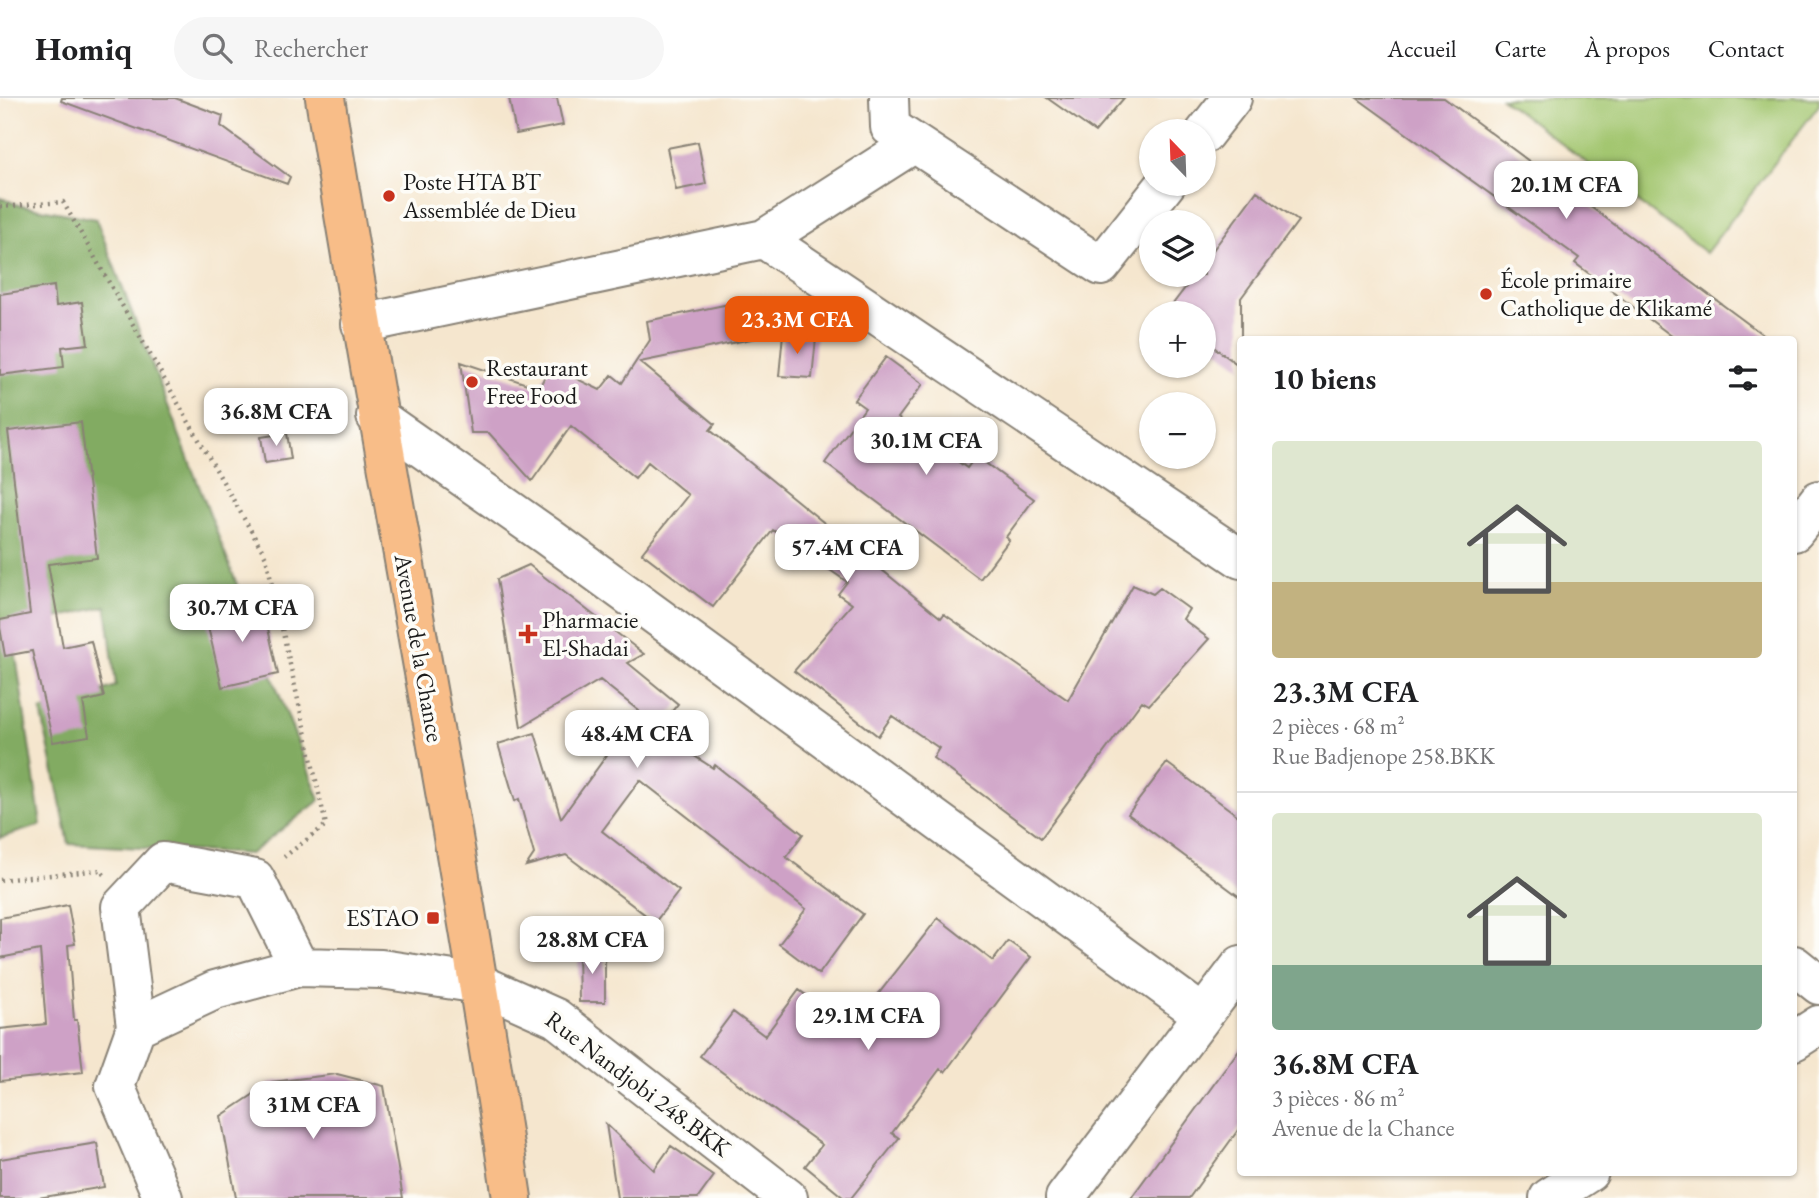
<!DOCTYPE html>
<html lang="fr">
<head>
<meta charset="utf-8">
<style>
	body { margin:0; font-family:"EB Garamond",serif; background:#f6f6f6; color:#202124; height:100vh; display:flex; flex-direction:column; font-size:26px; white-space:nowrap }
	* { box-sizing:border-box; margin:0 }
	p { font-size:23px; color:#757577 }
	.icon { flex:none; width:38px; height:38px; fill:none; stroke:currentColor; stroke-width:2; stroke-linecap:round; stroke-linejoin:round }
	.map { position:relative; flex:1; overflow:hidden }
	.sheet { position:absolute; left:1237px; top:238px; width:560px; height:840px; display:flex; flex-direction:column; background:#fff; border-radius:7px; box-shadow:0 2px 5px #0004 }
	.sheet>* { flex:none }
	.needle { width:46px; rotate:337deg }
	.fabs { position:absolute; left:1139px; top:21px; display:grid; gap:14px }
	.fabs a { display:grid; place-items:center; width:77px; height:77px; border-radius:50%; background:#fff; box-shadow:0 2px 5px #0004; font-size:35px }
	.price { position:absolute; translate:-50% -60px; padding:0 16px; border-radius:14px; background:#fff; color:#222; font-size:23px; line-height:46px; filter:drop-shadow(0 2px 4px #0008) }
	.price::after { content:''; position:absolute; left:50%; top:42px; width:21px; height:16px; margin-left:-10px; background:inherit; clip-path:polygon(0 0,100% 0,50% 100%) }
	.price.current { background:#ea580c; color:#fff }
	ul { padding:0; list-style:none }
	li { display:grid; align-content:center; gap:14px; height:371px; padding:0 35px }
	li+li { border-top:2px solid #e0e0e0 }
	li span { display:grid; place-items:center; height:217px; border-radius:7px; color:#555 }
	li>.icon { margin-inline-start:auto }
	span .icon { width:126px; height:126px; fill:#fffc; stroke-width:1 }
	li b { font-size:30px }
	h2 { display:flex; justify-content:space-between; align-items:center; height:84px; padding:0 35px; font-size:30px }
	header { display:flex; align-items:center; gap:42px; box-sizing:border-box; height:98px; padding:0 35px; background:#fff; border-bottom:2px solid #e0e0e0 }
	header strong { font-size:33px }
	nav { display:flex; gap:38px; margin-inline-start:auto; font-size:24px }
	.search { width:490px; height:63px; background:#f6f6f6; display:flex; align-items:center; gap:18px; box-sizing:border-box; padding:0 24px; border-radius:38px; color:#757577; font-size:26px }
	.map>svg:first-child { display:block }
	.green { fill:#a3c66f; stroke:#607146; stroke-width:2 }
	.forest { fill:#82ab62; stroke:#4f643f; stroke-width:2 }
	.building { fill:#cea1c6 }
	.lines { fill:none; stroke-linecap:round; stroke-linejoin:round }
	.minor-casing { stroke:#888175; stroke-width:42 }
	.major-casing { stroke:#888175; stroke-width:42 }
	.path { stroke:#888175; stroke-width:4.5; stroke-dasharray:2 5; stroke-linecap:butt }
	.minor { stroke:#fff; stroke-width:38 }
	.major { stroke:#f8bd88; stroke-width:38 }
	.poi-dot { fill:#c8321e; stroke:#fdfcf7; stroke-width:2.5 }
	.labels { text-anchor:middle; stroke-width:7; stroke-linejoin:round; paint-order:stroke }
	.poi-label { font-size:24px; fill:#1c1c1c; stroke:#fdfcf7; text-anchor:start }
	.street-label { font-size:24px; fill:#1c1c1c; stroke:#fdfcf7 }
</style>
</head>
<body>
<header>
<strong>Homiq</strong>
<div class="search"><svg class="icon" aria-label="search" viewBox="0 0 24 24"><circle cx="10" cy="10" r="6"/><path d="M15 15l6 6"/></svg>Rechercher</div>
<nav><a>Accueil</a><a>Carte</a><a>À propos</a><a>Contact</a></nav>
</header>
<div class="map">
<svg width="1819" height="1100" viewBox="0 0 1819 1100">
	<rect width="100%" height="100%" fill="#fdfcf7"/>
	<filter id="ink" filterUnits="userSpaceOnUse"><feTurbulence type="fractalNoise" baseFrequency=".0143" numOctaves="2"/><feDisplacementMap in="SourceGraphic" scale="14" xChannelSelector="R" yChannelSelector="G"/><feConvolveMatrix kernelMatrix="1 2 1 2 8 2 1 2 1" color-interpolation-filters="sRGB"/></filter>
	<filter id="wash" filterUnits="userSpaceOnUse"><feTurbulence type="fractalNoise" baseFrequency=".00686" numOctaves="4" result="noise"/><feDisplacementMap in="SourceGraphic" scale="28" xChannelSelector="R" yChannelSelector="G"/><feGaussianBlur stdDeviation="1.57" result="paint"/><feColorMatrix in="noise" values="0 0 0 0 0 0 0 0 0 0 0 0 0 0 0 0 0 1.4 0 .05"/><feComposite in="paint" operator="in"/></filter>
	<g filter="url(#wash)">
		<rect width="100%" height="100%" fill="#f5e6ce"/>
		<!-- green -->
		<path class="green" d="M1501,0h318v7l-113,148z"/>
		<!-- forest -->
		<path class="forest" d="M0,99l18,8 78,14 224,581 -70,54 -181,-10 -28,-133 75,-25 -10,-80 -94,23 29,196 -41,13z"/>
		<g id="blocks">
			<!-- building -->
			<path class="building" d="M62,0h113l48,18 -2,10 69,51 -3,7 -226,-83z
				M509,0h48l6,27 -47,9z
				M1047,0h77l-29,34z
				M1357,0h87l326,242h-93l-102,-77 4,-5z
				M698,44l8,42 -30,6 -9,-42z
				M1257,93l41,30 -57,77v69l-37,-27v-27h-38l29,-38h9v-13z
				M54,188l2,20 26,-4 6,42 -26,3 2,20 -64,8v-81z
				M753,201l8,38 -121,25 75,62 -5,6 231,188 3,-4 124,86 65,-115 20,9 7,-6 29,21 -6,10 26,20 -60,66 -7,-4 -101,137 -108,-80 6,-10 -47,-32 -14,20 -84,-65 58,-67 -14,-10 9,-12 -74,-52 -60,77 -71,-54 46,-58 -40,-33 -13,16 -64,-52 -39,55 -43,-48h-18l-10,-71 78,26 11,-22 50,24 12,-15 10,8 28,-43 -3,-19z
				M783,236l33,4 -4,40 -33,-2z
				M886,259l37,27 -25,34 69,50 9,-12 58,43 -28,38 3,3 -29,39 -155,-116 40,-55 -11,-8z
				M81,324l16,136 -49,6 15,83 28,-6 13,56 -21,5 6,34 -36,6 -21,-91 -27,5 -5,-28v-8l30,-6 -22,-183z
				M287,335l4,26 -26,4 -4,-26z
				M529,467l115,89 -16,9 50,41 -22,27 57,37 2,-3 88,69 -17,23 77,57 -44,60 -40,-30 27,-35 -166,-129 -38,51 77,60 -24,31 -89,-67 -40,11 8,-12 -15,-55 -4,2 -17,-57 37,-11 26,85 78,-107 -39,-31 -79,47 -24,-148z
				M262,503l16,73 -56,13 -17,-73z
				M1167,665l74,55v80l-113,-84z
				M68,807l7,39 -7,1 6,75h3l6,52 -83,9v-52l46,-5 -6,-74 -40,8v-40z
				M938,820l55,43 15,-20 23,16 -86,115 -5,-3 -48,64 7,5 -48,60h-7l-39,-32 17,-21 -122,-89 33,-44 32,24 34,-46 52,39z
				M578,853h27v51h-26z
				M1241,949v79l-52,72h-58z
				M337,976l47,12 19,112h-167l-15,-82 51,-34z
				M606,1026l48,46 17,-24 43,30 -16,22h-81z
				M97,1045l7,44 -66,11h-38v-39z"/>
		</g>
	</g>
	<g filter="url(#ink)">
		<use href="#blocks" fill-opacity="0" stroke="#888175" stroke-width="2"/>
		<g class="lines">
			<!-- minor casing -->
			<g class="minor-casing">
				<path id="minor" d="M889,0l1,29 211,139 65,-82
					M1204,36l28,-36
					M764,141l477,320
					M361,226l403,-85 149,-95
					M376,318l171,120 655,478
					M1794,434l25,-32
					M1794,867l25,20
					M136,929l-15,-120 42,-45 92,17 44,88
					M1794,943l25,-16
					M163,1100l-48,-112 21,-59 79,-37 84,-23 82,2 99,15 76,34 232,180
					M1065,1100l176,-233
					M1549,1100l40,-26"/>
			</g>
			<!-- major casing -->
			<g class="major-casing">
				<path id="major" d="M325,0c58,367 132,732 187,1100"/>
			</g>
			<!-- path -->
			<path class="path" d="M0,109l63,-5 203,355 60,268 -42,32
				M0,782l101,-10 3,5"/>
			<!-- minor -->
			<use href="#minor" class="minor"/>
			<!-- major -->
			<use href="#major" class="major"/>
		</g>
	</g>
	<!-- markers -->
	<g class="poi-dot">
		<circle cx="389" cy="98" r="7"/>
		<circle cx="1486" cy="196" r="7"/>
		<circle cx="472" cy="284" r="7"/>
		<path d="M524.5 525.5h7v7h7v7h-7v7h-7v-7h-7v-7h7z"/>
		<rect x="426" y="813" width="14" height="14" rx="3.5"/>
	</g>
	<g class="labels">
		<!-- poi labels -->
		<g class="poi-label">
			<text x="403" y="92">Poste HTA BT<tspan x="403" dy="28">Assemblée de Dieu</tspan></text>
			<text x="1500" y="190">École primaire<tspan x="1500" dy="28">Catholique de Klikamé</tspan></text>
			<text x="486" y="278">Restaurant<tspan x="486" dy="28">Free Food</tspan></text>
			<text x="542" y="530">Pharmacie<tspan x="542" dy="28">El-Shadai</tspan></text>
			<text x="419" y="828" text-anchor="end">ESTAO</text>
		</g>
		<!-- street labels -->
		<g class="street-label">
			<text transform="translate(419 550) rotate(80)" y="8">Avenue de la Chance</text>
			<text transform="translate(638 986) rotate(37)" y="8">Rue Nandjobi 248.BKK</text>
		</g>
	</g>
</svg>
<div class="fabs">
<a><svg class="needle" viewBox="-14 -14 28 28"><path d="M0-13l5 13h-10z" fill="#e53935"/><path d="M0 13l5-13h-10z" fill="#757577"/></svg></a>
<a><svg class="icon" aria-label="layers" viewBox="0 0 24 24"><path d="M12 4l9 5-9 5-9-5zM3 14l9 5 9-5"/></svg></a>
<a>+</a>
<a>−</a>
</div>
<b class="price" style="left:1566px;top:123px">20.1M CFA</b>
<b class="price current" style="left:797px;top:258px">23.3M CFA</b>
<b class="price" style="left:276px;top:350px">36.8M CFA</b>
<b class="price" style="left:926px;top:379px">30.1M CFA</b>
<b class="price" style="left:847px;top:486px">57.4M CFA</b>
<b class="price" style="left:242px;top:546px">30.7M CFA</b>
<b class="price" style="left:637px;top:672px">48.4M CFA</b>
<b class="price" style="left:592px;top:878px">28.8M CFA</b>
<b class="price" style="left:868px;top:954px">29.1M CFA</b>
<b class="price" style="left:313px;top:1043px">31M CFA</b>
<section class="sheet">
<h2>10 biens<svg class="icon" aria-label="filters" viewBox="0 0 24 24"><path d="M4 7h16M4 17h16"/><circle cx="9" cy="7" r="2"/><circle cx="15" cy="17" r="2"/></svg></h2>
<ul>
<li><span style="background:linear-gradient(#dfe7d0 65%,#c2b280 0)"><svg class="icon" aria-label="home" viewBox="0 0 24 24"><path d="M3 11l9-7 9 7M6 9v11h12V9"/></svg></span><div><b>23.3M CFA</b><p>2 pièces · 68 m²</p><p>Rue Badjenope 258.BKK</p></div></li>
<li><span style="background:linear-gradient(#dfe7d0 70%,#7fa58c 0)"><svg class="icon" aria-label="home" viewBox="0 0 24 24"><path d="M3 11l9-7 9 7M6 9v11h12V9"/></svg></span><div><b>36.8M CFA</b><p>3 pièces · 86 m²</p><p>Avenue de la Chance</p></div></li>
</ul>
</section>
</div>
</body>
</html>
